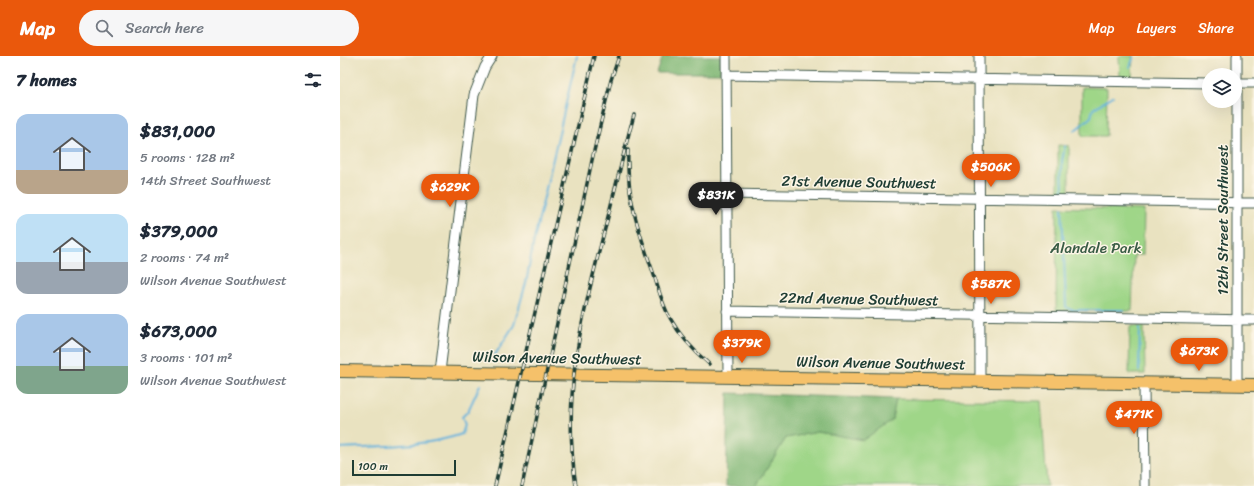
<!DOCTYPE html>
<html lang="en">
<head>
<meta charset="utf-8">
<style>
	body { margin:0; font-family:Sriracha,sans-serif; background:#f6f6f7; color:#1f2937; height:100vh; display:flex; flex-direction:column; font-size:15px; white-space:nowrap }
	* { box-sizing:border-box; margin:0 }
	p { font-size:13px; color:#747a83 }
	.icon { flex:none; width:22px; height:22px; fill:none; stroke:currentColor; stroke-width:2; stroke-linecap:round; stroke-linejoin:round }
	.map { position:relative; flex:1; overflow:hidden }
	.details { display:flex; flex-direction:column; background:#fff; width:340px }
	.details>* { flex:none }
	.tools { position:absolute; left:862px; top:12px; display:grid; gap:8px }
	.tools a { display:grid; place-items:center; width:40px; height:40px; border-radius:50%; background:#fff; box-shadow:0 4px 16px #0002; font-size:20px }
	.scale { position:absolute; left:12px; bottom:10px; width:104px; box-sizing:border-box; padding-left:4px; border:2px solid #1f3d34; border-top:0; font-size:11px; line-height:14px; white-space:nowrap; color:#1f3d34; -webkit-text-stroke:3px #fcf5e5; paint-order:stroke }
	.price { position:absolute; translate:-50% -34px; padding:0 9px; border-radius:14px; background:#ea580c; color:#fff; font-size:13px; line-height:26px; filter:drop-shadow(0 1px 2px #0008) }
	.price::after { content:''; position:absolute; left:50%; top:24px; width:12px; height:9px; margin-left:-6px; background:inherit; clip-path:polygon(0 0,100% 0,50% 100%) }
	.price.on { background:#222; color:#fff }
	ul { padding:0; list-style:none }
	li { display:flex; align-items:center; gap:12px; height:100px; padding:0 16px }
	li span { display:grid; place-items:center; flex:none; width:112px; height:80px; border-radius:12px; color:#555 }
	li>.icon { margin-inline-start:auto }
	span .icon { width:48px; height:48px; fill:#fffc; stroke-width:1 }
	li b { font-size:17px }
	h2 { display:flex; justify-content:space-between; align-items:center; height:48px; padding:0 16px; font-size:17px }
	header { display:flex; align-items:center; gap:24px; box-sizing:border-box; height:56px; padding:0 20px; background:#ea580c; color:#fff }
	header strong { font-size:19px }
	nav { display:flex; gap:22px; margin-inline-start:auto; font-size:14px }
	.search { width:280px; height:36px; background:#f6f6f7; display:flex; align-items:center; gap:10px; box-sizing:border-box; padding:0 14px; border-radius:22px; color:#747a83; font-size:15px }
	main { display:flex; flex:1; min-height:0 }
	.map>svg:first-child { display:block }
	.green { fill:#9fd688; stroke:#5f8a5e }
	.forest { fill:#7fb774; stroke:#4f7a54 }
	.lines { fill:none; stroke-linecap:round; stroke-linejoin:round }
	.stream { stroke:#63b3dd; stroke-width:2 }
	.minor-casing { stroke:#3d5649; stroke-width:11 }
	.major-casing { stroke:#3d5649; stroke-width:14 }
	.minor { stroke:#fff; stroke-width:9 }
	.major { stroke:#f5c16b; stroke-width:12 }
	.rail-casing { stroke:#1f3d34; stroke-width:3.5 }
	.rail { stroke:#fcf5e5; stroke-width:2; stroke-dasharray:6; stroke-linecap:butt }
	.labels { text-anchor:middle; stroke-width:3; stroke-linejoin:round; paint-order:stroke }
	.street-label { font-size:15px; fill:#1f3d34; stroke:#fcf5e5 }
	.park-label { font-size:15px; fill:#395c45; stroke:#fcf5e5 }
</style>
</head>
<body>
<header>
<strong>Map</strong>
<div class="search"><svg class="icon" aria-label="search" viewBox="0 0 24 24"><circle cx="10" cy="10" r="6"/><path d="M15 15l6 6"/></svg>Search here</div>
<nav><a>Map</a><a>Layers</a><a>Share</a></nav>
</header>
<main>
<section class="details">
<h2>7 homes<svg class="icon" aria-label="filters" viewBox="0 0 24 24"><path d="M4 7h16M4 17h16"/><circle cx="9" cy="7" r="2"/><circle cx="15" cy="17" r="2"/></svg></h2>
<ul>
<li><span style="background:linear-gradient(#a9c7e8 70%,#b9a48a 0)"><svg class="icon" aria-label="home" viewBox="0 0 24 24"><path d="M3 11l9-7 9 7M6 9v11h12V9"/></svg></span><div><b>$831,000</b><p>5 rooms · 128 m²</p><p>14th Street Southwest</p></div></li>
<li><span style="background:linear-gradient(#bfe0f5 60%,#9aa5b1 0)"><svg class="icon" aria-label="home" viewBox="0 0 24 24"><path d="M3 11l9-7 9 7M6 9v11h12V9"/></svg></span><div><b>$379,000</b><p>2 rooms · 74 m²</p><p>Wilson Avenue Southwest</p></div></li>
<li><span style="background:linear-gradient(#a9c7e8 65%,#7fa58c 0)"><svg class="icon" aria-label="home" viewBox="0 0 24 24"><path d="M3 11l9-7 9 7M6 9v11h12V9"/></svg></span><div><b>$673,000</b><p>3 rooms · 101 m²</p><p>Wilson Avenue Southwest</p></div></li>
</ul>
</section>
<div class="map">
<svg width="914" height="430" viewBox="0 0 914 430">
	<rect width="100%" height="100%" fill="#fcf5e5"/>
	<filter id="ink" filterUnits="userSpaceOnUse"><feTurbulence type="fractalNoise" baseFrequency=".025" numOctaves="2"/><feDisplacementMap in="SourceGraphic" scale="8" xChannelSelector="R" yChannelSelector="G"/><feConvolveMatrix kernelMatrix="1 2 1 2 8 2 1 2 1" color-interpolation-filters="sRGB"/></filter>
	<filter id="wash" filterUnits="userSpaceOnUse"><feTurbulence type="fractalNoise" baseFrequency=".012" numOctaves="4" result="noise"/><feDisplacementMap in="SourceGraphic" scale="16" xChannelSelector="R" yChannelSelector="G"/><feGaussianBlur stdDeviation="0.9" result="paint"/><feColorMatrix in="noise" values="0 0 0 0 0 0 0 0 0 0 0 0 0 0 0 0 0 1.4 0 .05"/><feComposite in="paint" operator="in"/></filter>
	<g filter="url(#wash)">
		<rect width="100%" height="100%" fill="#e9e2c0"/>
		<!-- green -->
		<path class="green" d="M779,0h14l-1,20h-12z
			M742,31l25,1 -1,48h-24z
			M718,89l11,1v48l-11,-1z
			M717,151l87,3 -1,45h-9l-2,56h-76z
			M790,270h14l1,48h-16z
			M556,343l145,2 6,85h-291l30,-48 32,-6 45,7 28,-19z"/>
		<!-- forest -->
		<path class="forest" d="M323,0h58l-1,17h-63z
			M388,337l168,6 -4,21 -29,20 -45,-8 -32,6 -30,48h-30z"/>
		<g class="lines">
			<!-- stream -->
			<path class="stream" d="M790,11l4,-11
				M734,75l17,-14 2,-8 20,-13
				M723,138l-1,-33 3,-15
				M722,152l4,99 5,3h53
				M153,302l21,-33 12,-42 8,-43 43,-184
				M799,315l1,-42
				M0,392c39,-2 85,-1 122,-14l3,-9 -3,-8 6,-6 12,-26"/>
		</g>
	</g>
	<g filter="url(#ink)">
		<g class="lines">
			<!-- minor casing -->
			<g class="minor-casing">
				<path id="minor" d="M386,0l2,320
					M639,0l1,324
					M386,19l483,8
					M895,27h19
					M387,138l527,9
					M387,255l527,9
					M100,316l34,-277 11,-28 7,-11
					M804,327l1,103
					M897,329v-329"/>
			</g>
			<!-- major casing -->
			<g class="major-casing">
				<path id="major" d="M0,315l914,14"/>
			</g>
			<!-- minor -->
			<use href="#minor" class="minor"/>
			<!-- major -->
			<use href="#major" class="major"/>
			<!-- rail casing -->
			<g class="rail-casing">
				<path id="rail" d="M290,74l4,-15
					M288,94c-2,45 10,80 25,122 5,15 9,32 17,46 10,18 24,33 39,46
					M155,430l99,-430
					M182,430l72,-335 17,-71 8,-24
					M236,430c-14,-90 4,-160 26,-246 10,-38 19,-76 29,-115"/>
			</g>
			<!-- rail -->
			<use href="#rail" class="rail"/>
		</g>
	</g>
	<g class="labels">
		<!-- street labels -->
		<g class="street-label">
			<text transform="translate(519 126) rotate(1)" y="5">21st Avenue Southwest</text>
			<text transform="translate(883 164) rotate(-90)" y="5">12th Street Southwest</text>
			<text transform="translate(519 243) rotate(1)" y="5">22nd Avenue Southwest</text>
			<text transform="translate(217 302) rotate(1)" y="5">Wilson Avenue Southwest</text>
			<text transform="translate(541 307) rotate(1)" y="5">Wilson Avenue Southwest</text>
		</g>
		<!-- park labels -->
		<g class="park-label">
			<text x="756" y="197">Alandale Park</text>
		</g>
	</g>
</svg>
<div class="tools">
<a><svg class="icon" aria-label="layers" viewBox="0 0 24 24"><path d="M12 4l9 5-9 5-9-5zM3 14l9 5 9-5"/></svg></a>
</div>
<div class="scale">100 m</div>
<b class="price" style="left:651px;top:132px">$506K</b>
<b class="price" style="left:110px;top:152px">$629K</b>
<b class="price on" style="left:376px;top:160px">$831K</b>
<b class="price" style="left:651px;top:249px">$587K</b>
<b class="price" style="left:402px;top:308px">$379K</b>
<b class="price" style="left:859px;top:316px">$673K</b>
<b class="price" style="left:794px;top:379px">$471K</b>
</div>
</main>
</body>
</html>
